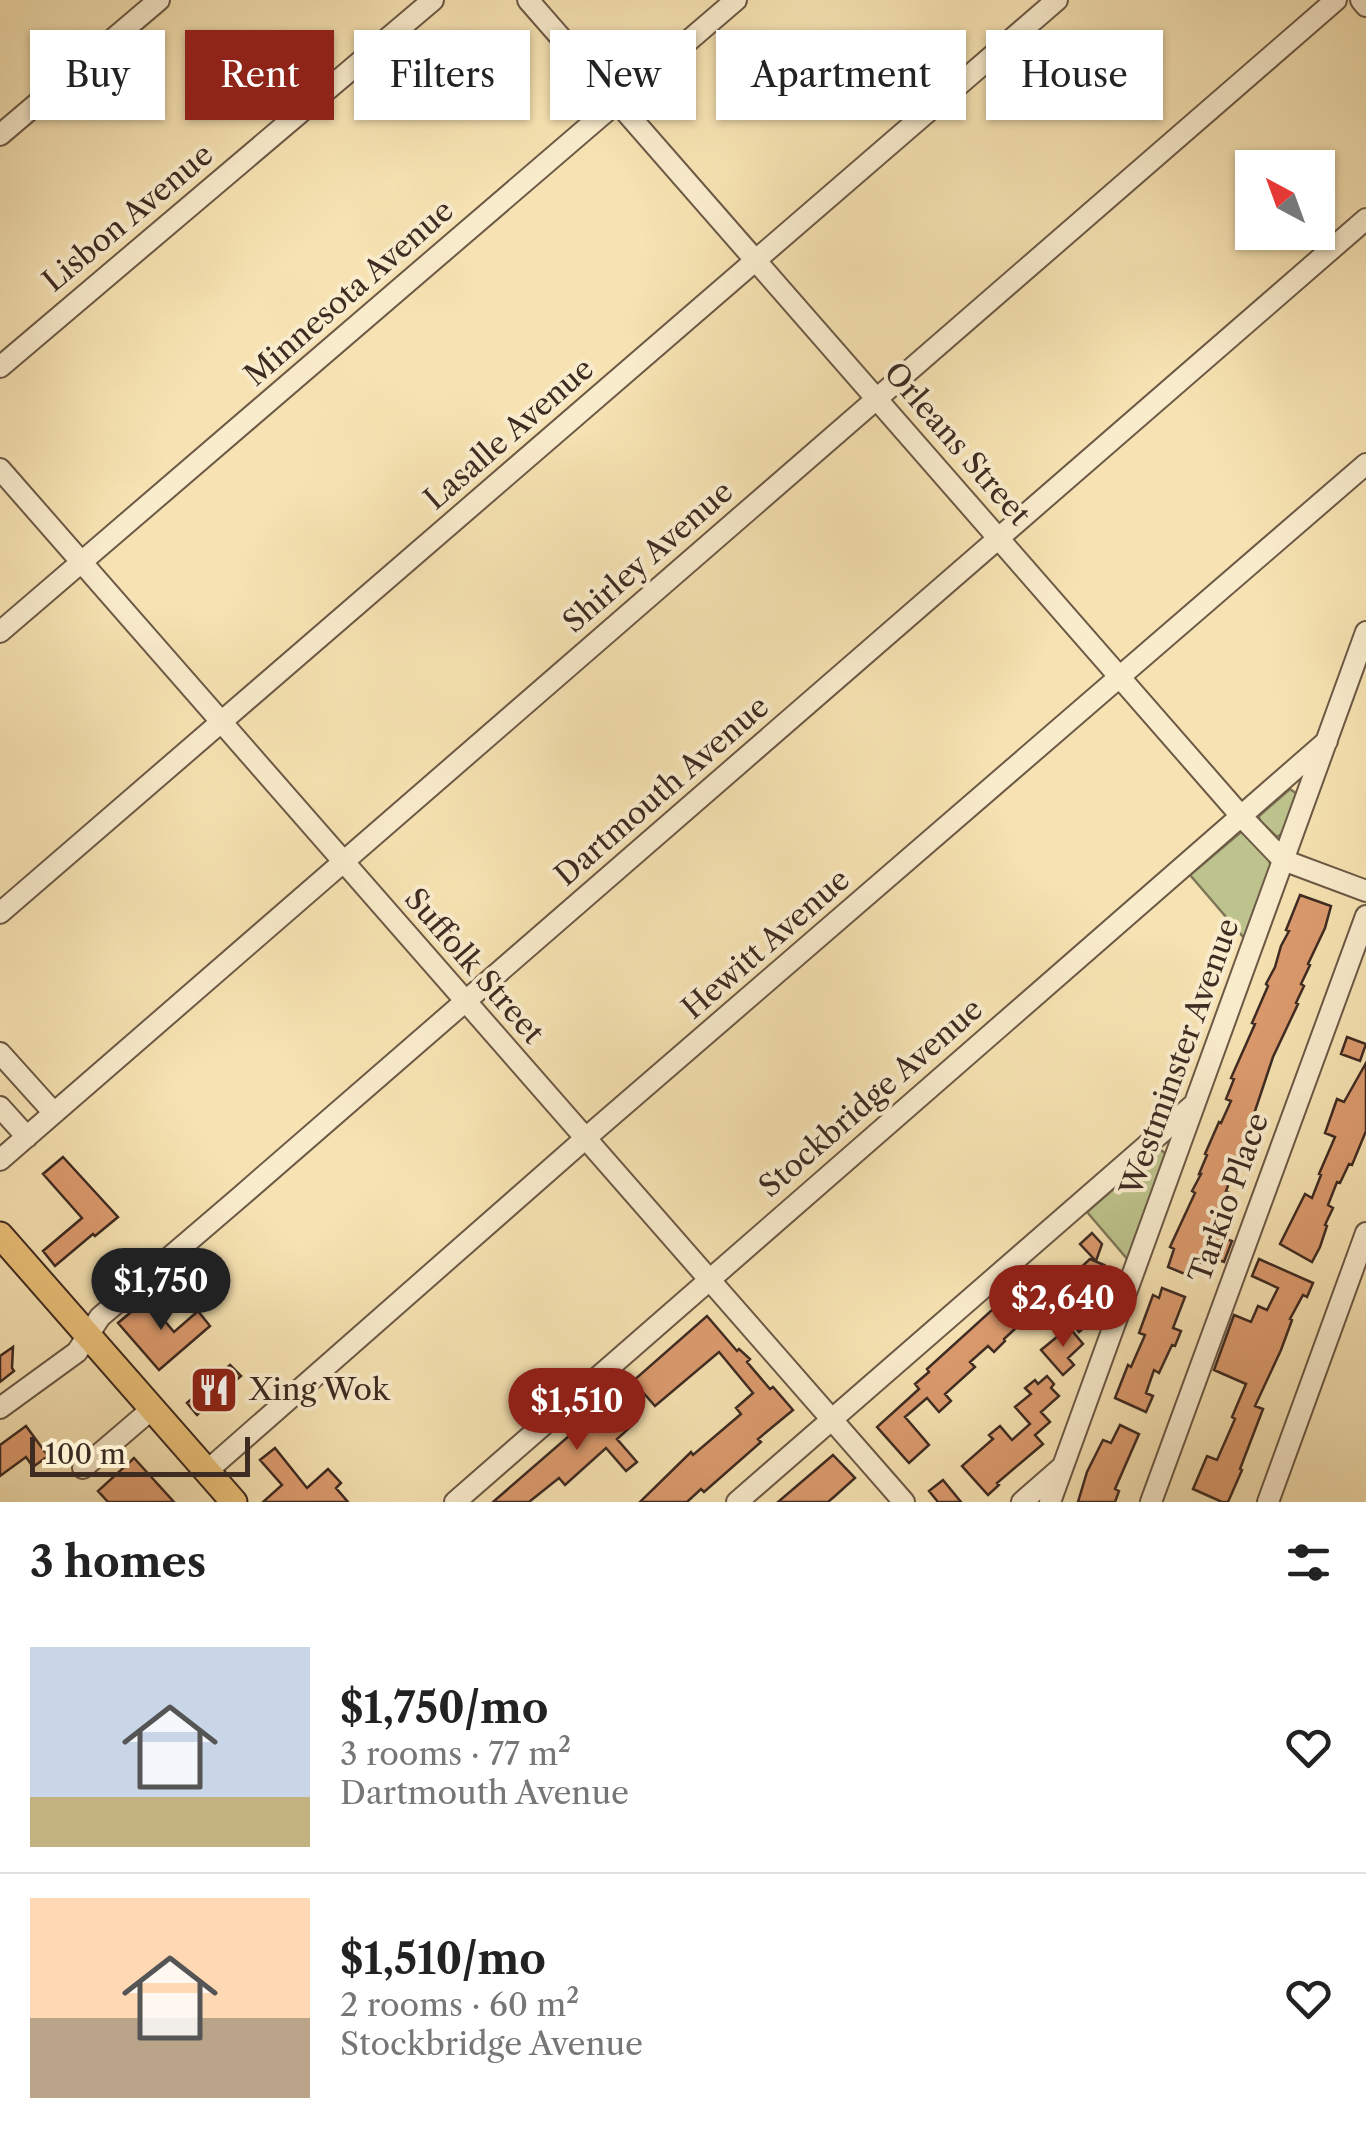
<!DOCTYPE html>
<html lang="en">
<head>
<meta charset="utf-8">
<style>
	body { margin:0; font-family:"Libre Caslon Text",serif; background:#f2f2f2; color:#222; height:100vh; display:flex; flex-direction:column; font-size:38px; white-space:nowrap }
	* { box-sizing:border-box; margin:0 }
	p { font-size:32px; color:#767676 }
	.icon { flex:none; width:55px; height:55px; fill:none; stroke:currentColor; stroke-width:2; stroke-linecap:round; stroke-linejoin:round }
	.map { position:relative; height:1502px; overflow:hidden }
	.details { display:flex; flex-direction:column; background:#fff; flex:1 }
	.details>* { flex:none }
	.top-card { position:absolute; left:30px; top:30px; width:1308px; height:90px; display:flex; gap:20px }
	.needle { width:65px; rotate:319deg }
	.fabs { position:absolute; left:1235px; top:150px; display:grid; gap:20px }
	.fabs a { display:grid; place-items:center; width:100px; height:100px; border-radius:0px; background:#fff; box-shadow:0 2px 8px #0004; font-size:50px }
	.scale { position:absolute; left:30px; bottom:25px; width:220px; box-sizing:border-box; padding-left:10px; border:5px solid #3e2b22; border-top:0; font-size:28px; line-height:35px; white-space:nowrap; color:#3e2b22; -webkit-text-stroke:8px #f9eccd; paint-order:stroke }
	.price { position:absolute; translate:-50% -85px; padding:0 22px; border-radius:35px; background:#8f2418; color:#fff; font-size:32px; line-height:65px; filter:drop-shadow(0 2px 5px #0008) }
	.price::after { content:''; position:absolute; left:50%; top:60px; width:30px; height:22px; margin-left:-15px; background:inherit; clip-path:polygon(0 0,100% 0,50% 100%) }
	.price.active { background:#222; color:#fff }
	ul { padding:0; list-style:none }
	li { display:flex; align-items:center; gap:30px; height:250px; padding:0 30px }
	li+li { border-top:2px solid #e0e0e0 }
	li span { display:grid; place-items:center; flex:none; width:280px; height:200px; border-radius:0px; color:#555 }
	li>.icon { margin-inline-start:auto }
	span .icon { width:120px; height:120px; fill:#fffc; stroke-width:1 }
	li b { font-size:42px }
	h2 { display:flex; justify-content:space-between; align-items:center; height:120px; padding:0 30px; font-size:42px }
	.tag { padding:0 35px; border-radius:0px; background:#fff; box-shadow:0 2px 8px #0004; font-size:35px; line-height:90px }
	.tag.active { background:#8f2418; color:#fff }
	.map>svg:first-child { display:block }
	.green { fill:#bdc38c; stroke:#7e7757; stroke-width:2.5 }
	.building { fill:#dc9b6e; stroke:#3e2b22; stroke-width:2.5 }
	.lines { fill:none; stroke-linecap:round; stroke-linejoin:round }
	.minor-casing { stroke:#6c5946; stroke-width:24 }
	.major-casing { stroke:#3e2b22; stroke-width:29 }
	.minor { stroke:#f9eccd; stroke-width:20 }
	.major { stroke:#ebc179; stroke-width:25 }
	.labels { text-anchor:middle; stroke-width:8; stroke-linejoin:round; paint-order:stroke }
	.street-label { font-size:30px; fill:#3e2b22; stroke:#f9eccd }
	.poi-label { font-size:30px; fill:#3e2b22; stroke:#f9eccd; text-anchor:start }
</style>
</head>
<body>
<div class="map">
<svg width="1366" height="1502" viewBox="0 0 1366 1502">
	<rect width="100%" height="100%" fill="#f6e2b2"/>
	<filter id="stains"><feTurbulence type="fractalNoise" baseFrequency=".002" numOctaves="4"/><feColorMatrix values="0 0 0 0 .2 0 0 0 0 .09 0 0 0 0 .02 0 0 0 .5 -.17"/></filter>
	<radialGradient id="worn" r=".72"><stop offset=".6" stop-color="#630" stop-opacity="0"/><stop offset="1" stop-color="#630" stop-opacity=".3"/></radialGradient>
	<!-- green -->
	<path class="green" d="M1290,789l7,5 -1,4 -12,34 -7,5 -17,-16 -1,-5z
		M1241,832l3,1 25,27 2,7 -26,72 -55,-64z
		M1161,1150l5,4 -1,5 -36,102 -42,-49 69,-60z"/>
	<!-- building -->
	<path class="building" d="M1300,895l31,11 -6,22 -17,36 2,1 -9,19 3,2 -8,17 2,1 -25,53 -32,96 -15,38 2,1 -15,35 3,2 -3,6 19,6 -8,21 -19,-7 -4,8 -10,-5 -6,16 -17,-7 6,-18 -4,-2 25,-54 -3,-2 9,-17h-2l8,-19 -2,-1 14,-32 2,1 10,-22 -5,-2 8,-20 -3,-1 24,-54 -3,-1 16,-37 -2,-2 9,-17 6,-21 8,-15 -3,-1z
		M1347,1037l19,7 -6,17 -19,-7z
		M1366,1063v68l-14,34 -3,-1 -9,19 -3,-1 -9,23 5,3 -8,17 2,1 -7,21 -8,15 -32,-18 25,-50 7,4 9,-23 -2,-1 16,-37 -10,-4 12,-34 7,3z
		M63,1157l55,60 -23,19 -2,-2 -38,32 -12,-15 39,-33 -39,-44z
		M1092,1233l10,11 -6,17 -16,-17z
		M1090,1259l14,6 -5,5 3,4 -15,14 11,12 -15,13 7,10 -11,9 -28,-33 28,-26 -2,-2z
		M1259,1259l54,24 -6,14 -4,-2 -13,24 2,1 -11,30 -26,56 8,3 -23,60 2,1 -14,32h-6l-29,-13 14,-33 10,4 18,-41 -3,-2 14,-33 -32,-14 20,-55 17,7 7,-16 9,4 11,-22 -26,-12z
		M1025,1280l15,17 -26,24 4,5 -14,13 1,2 -11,11 -6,-6 -18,16 5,5 -30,27 6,7 -12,11 -12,-14 -22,19 24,28 -20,18 -32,-36 42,-38 -4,-5 14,-12 -2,-3z
		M1162,1288l23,9 -12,31 8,3 -6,15 -3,-1 -13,28 -5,-3 -8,23 7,3 -7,16 -31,-14 13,-33 3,2 14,-32 -6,-2 14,-38 6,3z
		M149,1297l12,15 -2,2 15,18 24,-21 12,15 -51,44 -41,-47z
		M707,1316l30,35 2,-2 11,10 -3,3 23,27 3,-2 20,23 -35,29 3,3 -57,50 -3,-3 -14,13h-47l51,-50 2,3 48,-41 -5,-6 17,-15 -34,-41 -64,54 -22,-25z
		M1069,1327l14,17 -15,14 6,7 -11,10 -22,-25z
		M13,1347l-1,21 2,3 -14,11v-26z
		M230,1365l11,11 -44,39 -10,-12z
		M1047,1376l7,8 -3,4 8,8 -18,16 9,10 -15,13 8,9 -46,39 2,2 -11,10 -26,-29 31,-27 -4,-4 11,-9 12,14 18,-16 -15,-17 16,-13 -6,-6 10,-8 3,4z
		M615,1396l22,25 -20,18 20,23 -11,9 -20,-23 -41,37 -6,-7 -30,24h-36z
		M1120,1425l19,9 -24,55 4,2 -4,11h-37l9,-30 16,-32 8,3z
		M26,1426l22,30 -15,11 -7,-10 -26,19v-31z
		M275,1448l32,40 21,-19 13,14 -5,5 12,14h-85l19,-17 -22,-25z
		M833,1455l22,23 -20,18 -7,6h-50z
		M134,1458l40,44h-66l-10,-11z
		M943,1480l18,22h-23l-9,-11z"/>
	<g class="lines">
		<!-- minor casing -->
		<g class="minor-casing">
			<path id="minor" d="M528,0l713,816 42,44 83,31
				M1361,0l5,6
				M0,135l159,-135
				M0,367l433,-367
				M0,469l904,1033
				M0,632l736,-632
				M0,913l1057,-913
				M0,1053l54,60
				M0,1107l27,30
				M0,1160l1336,-1160
				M0,1408l77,-56 23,-35 140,-120 1126,-978
				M83,1468l70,-60
				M207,1471l388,-341 771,-666
				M455,1502l872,-761
				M737,1502l455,-396
				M1022,1502l40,-35
				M1050,1502l316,-870
				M1151,1502l215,-586
				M1268,1502l98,-269"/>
		</g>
		<!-- major casing -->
		<g class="major-casing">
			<path id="major" d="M0,1235l234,267"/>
		</g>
		<!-- minor -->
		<use href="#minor" class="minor"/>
		<!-- major -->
		<use href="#major" class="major"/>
	</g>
	<!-- icons -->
	<defs>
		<g id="restaurant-square" transform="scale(2.5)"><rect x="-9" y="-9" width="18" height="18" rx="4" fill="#8f2418" stroke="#f9eccd"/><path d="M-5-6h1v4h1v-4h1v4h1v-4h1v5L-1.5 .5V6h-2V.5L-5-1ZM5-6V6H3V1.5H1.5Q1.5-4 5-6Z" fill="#fff"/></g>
	</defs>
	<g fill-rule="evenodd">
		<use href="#restaurant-square" x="214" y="1390"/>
	</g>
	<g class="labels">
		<!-- street labels -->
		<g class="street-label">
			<text transform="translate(128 218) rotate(-40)" y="10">Lisbon Avenue</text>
			<text transform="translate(349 293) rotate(-41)" y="10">Minnesota Avenue</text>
			<text transform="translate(509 434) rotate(-41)" y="10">Lasalle Avenue</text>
			<text transform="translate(957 444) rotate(49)" y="10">Orleans Street</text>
			<text transform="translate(648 557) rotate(-41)" y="10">Shirley Avenue</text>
			<text transform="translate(662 791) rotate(-41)" y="10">Dartmouth Avenue</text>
			<text transform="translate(766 944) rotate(-41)" y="10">Hewitt Avenue</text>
			<text transform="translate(474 966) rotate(49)" y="10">Suffolk Street</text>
			<text transform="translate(1180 1057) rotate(-70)" y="10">Westminster Avenue</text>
			<text transform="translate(871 1098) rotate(-41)" y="10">Stockbridge Avenue</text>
			<text transform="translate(1229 1198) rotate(-70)" y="10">Tarkio Place</text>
		</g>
		<!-- poi labels -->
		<g class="poi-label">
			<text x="249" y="1400">Xing Wok</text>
		</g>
	</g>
	<rect width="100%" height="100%" filter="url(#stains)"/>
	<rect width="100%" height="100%" fill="url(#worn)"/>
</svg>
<div class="fabs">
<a><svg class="needle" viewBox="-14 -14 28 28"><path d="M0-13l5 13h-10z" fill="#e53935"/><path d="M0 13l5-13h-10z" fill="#767676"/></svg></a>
</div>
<div class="scale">100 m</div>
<b class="price active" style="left:161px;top:1333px">$1,750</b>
<b class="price" style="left:1063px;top:1350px">$2,640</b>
<b class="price" style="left:577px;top:1453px">$1,510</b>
<div class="top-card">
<a class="tag">Buy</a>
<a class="tag active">Rent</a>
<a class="tag">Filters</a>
<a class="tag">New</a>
<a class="tag">Apartment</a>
<a class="tag">House</a>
</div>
</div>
<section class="details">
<h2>3 homes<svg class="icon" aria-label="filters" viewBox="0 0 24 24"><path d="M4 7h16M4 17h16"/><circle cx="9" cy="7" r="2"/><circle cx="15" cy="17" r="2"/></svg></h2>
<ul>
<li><span style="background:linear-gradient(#c9d6e8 75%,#c2b280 0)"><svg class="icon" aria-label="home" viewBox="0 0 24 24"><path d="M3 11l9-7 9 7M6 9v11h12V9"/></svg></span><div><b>$1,750/mo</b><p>3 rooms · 77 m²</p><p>Dartmouth Avenue</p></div><svg class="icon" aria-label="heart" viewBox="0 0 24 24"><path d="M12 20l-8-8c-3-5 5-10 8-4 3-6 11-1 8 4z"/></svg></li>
<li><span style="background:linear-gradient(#ffd9b3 60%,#b9a48a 0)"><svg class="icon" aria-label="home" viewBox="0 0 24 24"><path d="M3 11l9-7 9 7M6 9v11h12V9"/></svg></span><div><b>$1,510/mo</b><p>2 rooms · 60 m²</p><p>Stockbridge Avenue</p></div><svg class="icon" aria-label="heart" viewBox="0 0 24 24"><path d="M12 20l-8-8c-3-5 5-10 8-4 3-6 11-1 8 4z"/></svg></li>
</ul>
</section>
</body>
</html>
